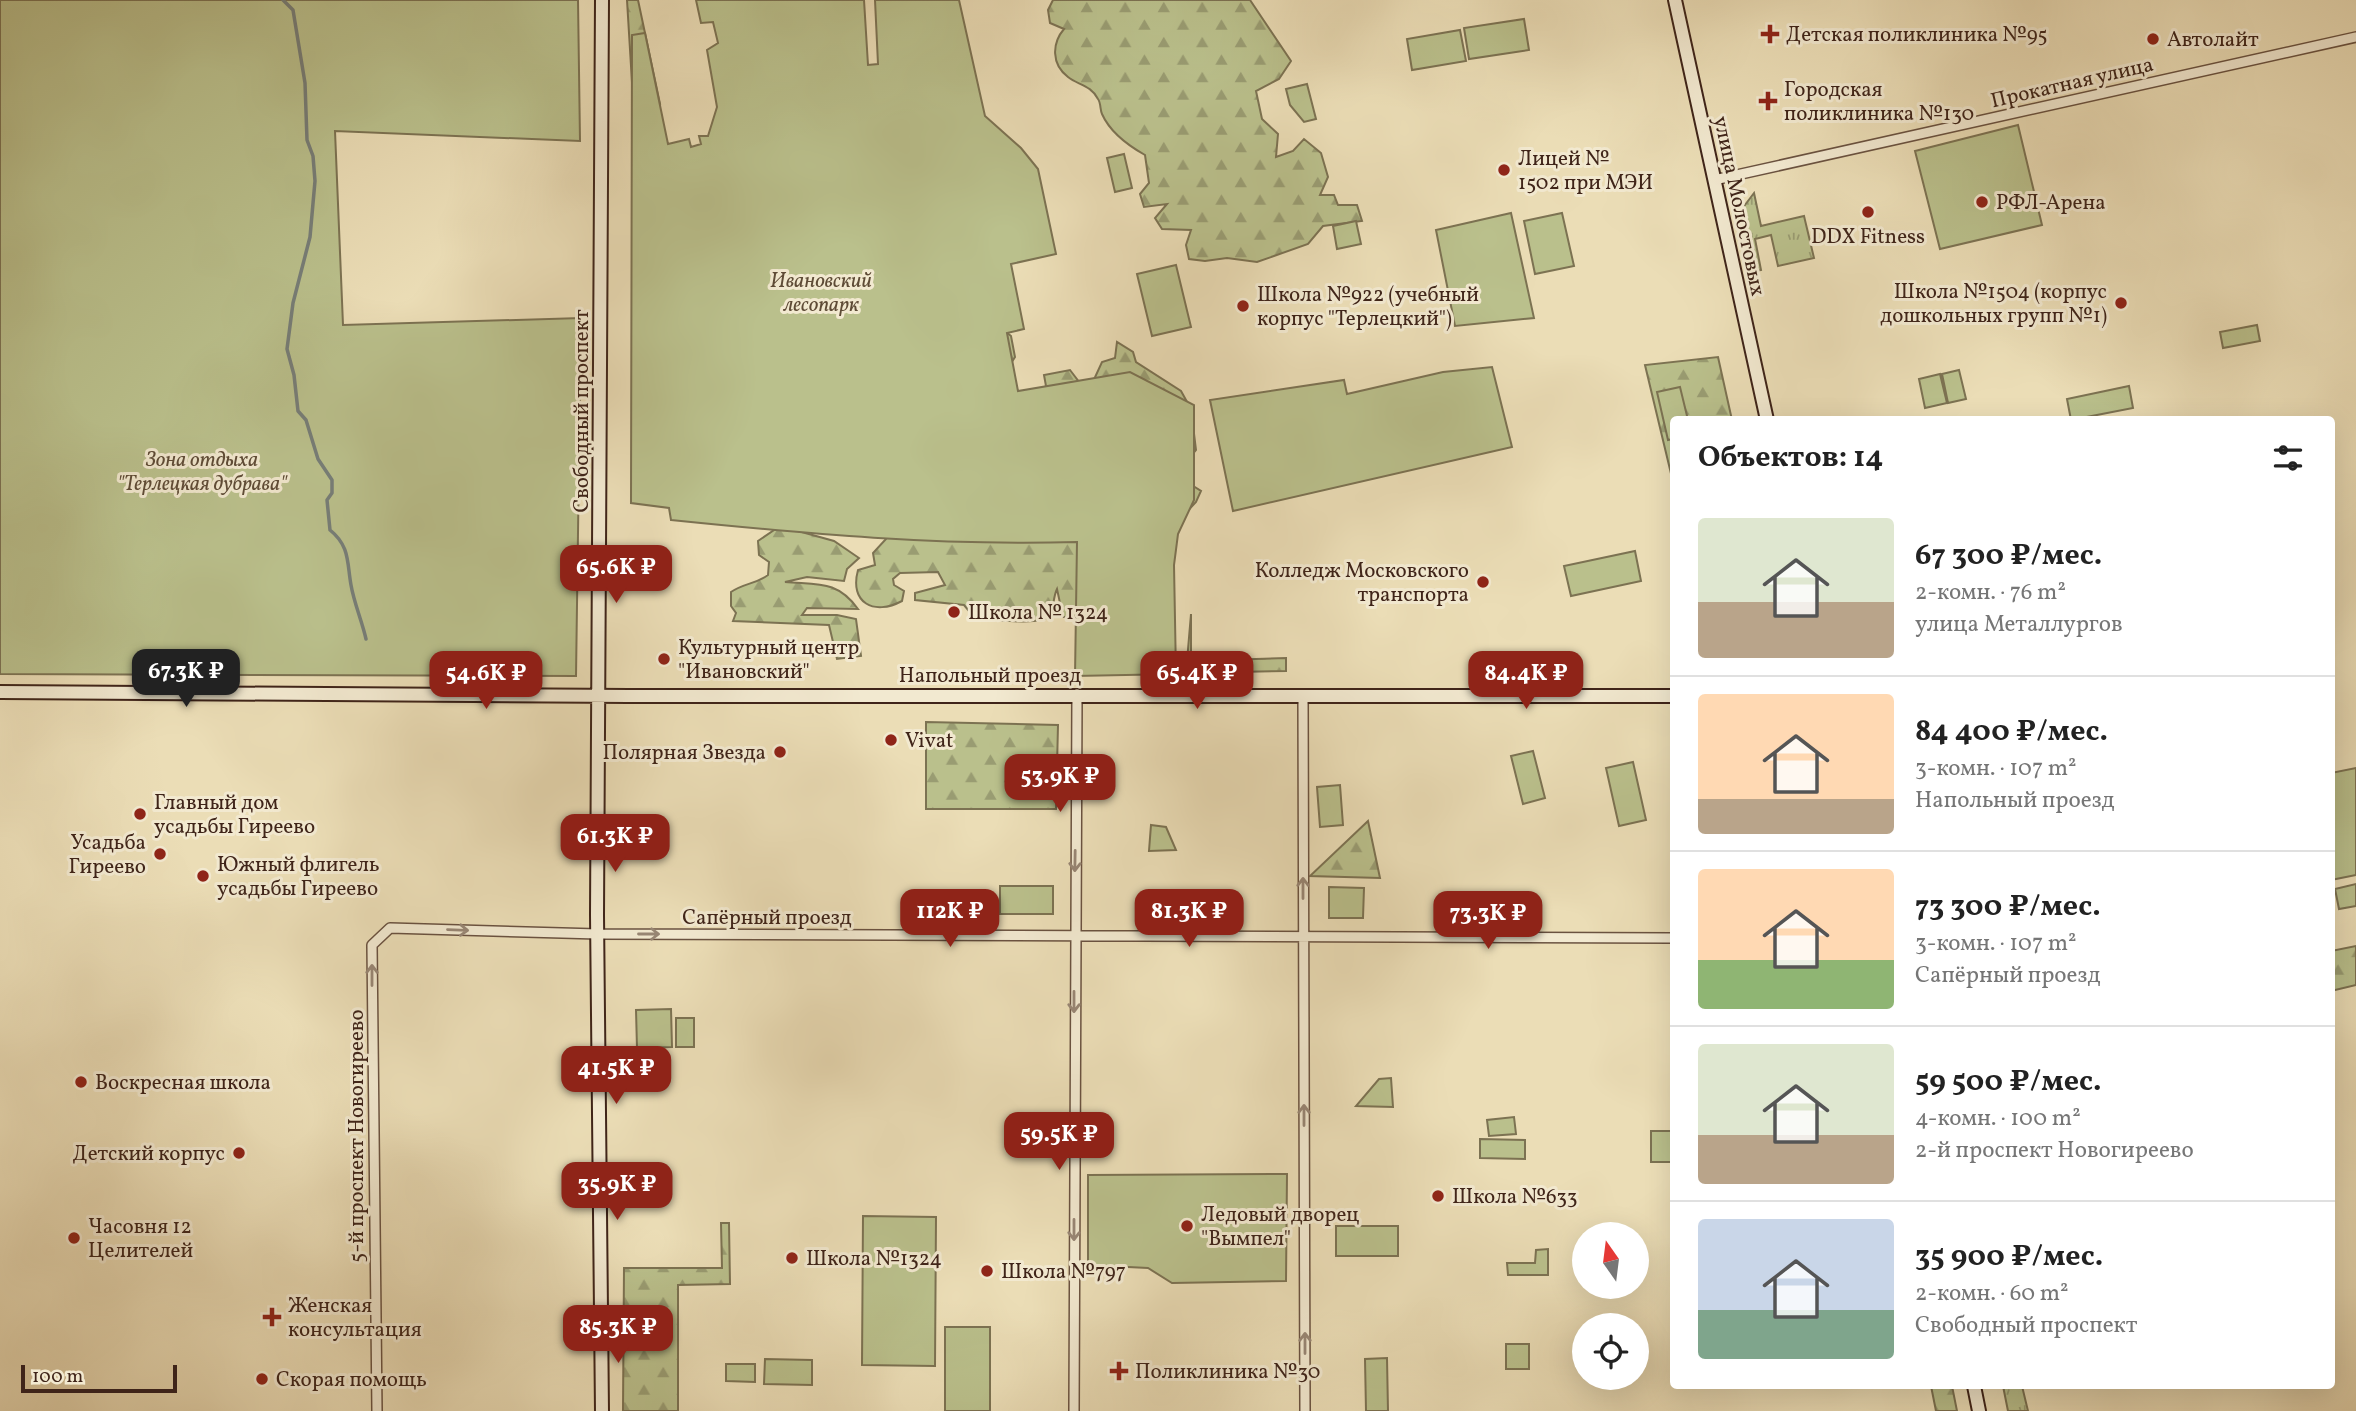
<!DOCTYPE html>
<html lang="ru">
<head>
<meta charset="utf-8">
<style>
	body { margin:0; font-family:Vollkorn,serif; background:#f6f6f6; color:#222; height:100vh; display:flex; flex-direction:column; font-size:26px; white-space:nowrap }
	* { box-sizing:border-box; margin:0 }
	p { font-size:23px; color:#767676 }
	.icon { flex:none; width:38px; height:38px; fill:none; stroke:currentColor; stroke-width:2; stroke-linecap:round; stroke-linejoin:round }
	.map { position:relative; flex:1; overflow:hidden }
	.panel { position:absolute; left:1670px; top:416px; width:665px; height:973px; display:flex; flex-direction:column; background:#fff; border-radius:7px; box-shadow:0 7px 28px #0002 }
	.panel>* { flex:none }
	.needle { width:46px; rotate:346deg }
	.tools { position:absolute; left:1572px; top:1222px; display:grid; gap:14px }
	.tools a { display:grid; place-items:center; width:77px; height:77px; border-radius:50%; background:#fff; box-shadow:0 7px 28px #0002; font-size:35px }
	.scale { position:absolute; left:21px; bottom:18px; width:156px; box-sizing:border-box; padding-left:7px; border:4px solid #3f2419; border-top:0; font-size:19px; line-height:24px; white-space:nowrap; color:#3f2419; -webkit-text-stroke:5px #f2e9d0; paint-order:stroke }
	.price { position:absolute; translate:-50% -60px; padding:0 16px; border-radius:14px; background:#8f2418; color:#fff; font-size:23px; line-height:46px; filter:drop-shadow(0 2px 4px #0008) }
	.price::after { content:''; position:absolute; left:50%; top:42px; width:21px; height:16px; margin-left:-10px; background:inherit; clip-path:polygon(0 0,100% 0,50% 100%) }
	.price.active { background:#222; color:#fff }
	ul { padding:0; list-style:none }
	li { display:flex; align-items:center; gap:21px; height:175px; padding:0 28px }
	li+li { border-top:2px solid #e0e0e0 }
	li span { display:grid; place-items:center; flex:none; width:196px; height:140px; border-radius:7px; color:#555 }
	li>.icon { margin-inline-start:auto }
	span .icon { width:84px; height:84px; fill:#fffc; stroke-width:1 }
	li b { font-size:30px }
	h2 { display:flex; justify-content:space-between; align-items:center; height:84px; padding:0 28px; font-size:30px }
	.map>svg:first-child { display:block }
	.grass { fill:url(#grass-tufts); stroke:#7c7252; stroke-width:2 }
	.forest { fill:url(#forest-firs); stroke:#7c7252; stroke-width:2 }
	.park { fill:#bac08c; stroke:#7c7252; stroke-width:2 }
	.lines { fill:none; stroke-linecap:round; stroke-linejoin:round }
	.stream { stroke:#777e78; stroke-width:3.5 }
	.street-casing { stroke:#6a5240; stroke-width:12 }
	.secondary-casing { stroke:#3f2419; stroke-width:16 }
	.street { stroke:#f2e9d0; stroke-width:9 }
	.secondary { stroke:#f2e9d0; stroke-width:12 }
	.oneway { stroke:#988674 }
	.poi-dot { fill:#8f2418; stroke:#f2e9d0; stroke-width:2.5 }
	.labels { text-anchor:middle; stroke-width:6; stroke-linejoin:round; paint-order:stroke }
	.poi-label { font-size:21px; fill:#3f2419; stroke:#f2e9d0; text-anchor:start }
	.street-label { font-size:21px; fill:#3f2419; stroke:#f2e9d0 }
	.park-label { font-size:21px; font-style:italic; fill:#5e4b36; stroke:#f2e9d0 }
</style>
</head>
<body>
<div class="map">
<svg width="2356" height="1411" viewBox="0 0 2356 1411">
	<defs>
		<pattern id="grass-tufts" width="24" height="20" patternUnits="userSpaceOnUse" patternTransform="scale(1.75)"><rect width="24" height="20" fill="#bac08c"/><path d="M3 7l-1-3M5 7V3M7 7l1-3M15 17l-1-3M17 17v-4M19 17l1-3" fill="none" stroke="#999c72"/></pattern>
		<pattern id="forest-firs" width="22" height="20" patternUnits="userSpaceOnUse" patternTransform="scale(1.75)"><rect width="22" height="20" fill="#bac08c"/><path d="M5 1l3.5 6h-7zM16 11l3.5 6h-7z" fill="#999c72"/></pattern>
	</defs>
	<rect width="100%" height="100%" fill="#ebddb6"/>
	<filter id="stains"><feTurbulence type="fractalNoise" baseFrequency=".00286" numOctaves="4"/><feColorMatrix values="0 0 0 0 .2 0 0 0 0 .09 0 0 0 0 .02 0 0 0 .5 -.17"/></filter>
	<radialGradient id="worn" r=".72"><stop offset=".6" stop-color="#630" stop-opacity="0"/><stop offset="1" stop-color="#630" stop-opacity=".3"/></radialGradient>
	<!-- grass -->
	<path class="grass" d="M1754,193l7,33 43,-10 10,42 -36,8 -7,-31 -16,4 6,31 -5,1 -14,-62z
		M2003,1386h19l6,25h-20z"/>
	<!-- forest -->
	<path class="forest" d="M627,0h11l22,104 -18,2 -9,-7z
		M1053,0h197l41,61 -12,18 -23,12 6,28 16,15 -2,23 17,-6 11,-12 17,14 7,24 -8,18h14l4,10h19l5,16 -39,5 -15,18 -51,18 -30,-4 -22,3 -16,-2 -3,-14 5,-15 -29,-1 -7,-11 12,-14 -23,3 -4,-13 9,-11 -4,-28c-16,-9 -35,-23 -43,-41 -2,-4 -1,-11 -4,-15 -7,-14 -20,-14 -30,-22 -17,-13 -16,-34 -4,-48l-14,-6 -2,-13z
		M946,283l65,53 4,21 -18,28 -33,21 75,-15 7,-5 -2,-11 26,-5 13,17 8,-1 11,-24 13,-4 2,-16 16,10 3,10 45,29 10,18 5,41 -9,11 3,23 11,7 -5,11 -107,115h-26l-6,-28c-4,8 -3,19 -7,26 -7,12 -63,4 -76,2l-10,-12 -49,-5v-7l30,-8 -7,-13 -38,1 -7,6 1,6 10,6 -2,10c-28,15 -53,2 -44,-31l17,-5 -2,-12 13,-14z
		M1718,357l14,63h-59v62l-28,-117z
		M780,526l54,15 25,17 -12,11 -3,12 -37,-4 -22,5c33,3 52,-2 73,27l-51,-1 -5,7h35l19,4 5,37 -24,3 -8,-34 -96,-4 3,-8 -5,-7v-14c13,-9 25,-8 37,-17l1,-13 -10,-7 -1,-14z
		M1191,614v47l95,-3v13l-100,2z
		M926,722l132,3 -2,84h-130z
		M1368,821l12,57 -70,-2z
		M2356,946v39l-25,6v-40z
		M721,1223h8l1,61 -52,1v126h-55l1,-143h98z
		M1931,1386h21l5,25h-21z"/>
	<!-- park -->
	<path class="park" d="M0,0h578l2,141 -245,-10 8,194 238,-7 -5,358 -576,-2z
		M696,0h168l4,65 10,-1 -3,-64h84l26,116 36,32 17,21 18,85 -45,10 13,65 -17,4 11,58 112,-19 64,33v95l-16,34 -4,31 2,109 -101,2 2,-134c-138,4 -269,-8 -406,-22l-2,-12 -38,-5 1,-468 13,-2 23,111 21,-5 2,8 10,-3 -2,-8h9l9,-29 -10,-57 11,-7 -5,-21 -12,1z
		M1524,19l5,31 -60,9 -5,-31z
		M1460,30l6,31 -54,9 -5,-31z
		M1307,84l9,35 -12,3 -14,-17 -4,-16z
		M2018,125l24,100 -102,24 -25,-98z
		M1124,154l8,34 -17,4 -8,-34z
		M1511,213l23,105 -79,8 -19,-96z
		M1562,213l12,53 -39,8 -11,-53z
		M1356,221l5,23 -24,5 -4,-23z
		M1176,265l15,62 -39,9 -15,-62z
		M2257,325l3,16 -37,7 -3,-16z
		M1492,367l20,80 -279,64 -23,-111 134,-20 3,14 96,-22z
		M1959,370l7,29 -18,4 -6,-29z
		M1940,374l7,29 -22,5 -6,-29z
		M2129,386l4,22 -62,12 -4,-21z
		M1680,387l8,33h-15v19l-5,1 -11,-48z
		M1635,551l6,30 -70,15 -7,-30z
		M1533,751l12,47 -22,6 -12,-48z
		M1633,762l13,58 -27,6 -13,-58z
		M2356,768v107l-25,5v-107z
		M1340,785l3,40 -23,2 -3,-40z
		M1151,825l15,2 10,23 -27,1z
		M2356,884v22l-17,3 -4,-20z
		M1000,886h53v28h-53z
		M1329,887l35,1 -1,30h-34z
		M671,1009l1,38 -35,1 -1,-38z
		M676,1018h18v29h-18z
		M1391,1078l2,29 -37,-1 23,-27z
		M1514,1117l2,17 -27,2 -2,-16z
		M1651,1131h22v31h-22z
		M1480,1139l45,1v19l-45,-1z
		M1287,1174l-1,107 -114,2 -24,-15 -60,-3v-90z
		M863,1216l73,1 -1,149 -73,-1z
		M1336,1226h62v30h-62z
		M1548,1249v26h-40l-1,-12h28l1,-13z
		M945,1327h45v84h-45z
		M1506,1344h23v25h-23z
		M1387,1358l1,53h-22l-1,-52z
		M765,1359l47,1v25l-48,-1z
		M726,1364h29v18l-29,-1z"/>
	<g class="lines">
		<!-- stream -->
		<path class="stream" d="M283,0l10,10 12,73 2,57 6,16 2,25 -5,56 -17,66 -6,46 7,26 4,36 8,9 12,39 14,21v13l-5,7 3,30c20,16 17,33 21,55 3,18 11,36 15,54"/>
		<!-- street casing -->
		<g class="street-casing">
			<path id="street" d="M1714,180l642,-143
				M1303,695l2,716
				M377,1411l-5,-466 18,-17 208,6 1075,4
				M1074,1411l3,-717"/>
		</g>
		<!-- secondary casing -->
		<g class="secondary-casing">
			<path id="secondary" d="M602,0l-5,915 5,496
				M1675,0l92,420
				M0,692l629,4h1044
				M1974,1386l5,25"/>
		</g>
		<!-- street -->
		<use href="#street" class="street"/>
		<!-- secondary -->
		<use href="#secondary" class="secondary"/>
	</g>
	<!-- one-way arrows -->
	<defs><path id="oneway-shaft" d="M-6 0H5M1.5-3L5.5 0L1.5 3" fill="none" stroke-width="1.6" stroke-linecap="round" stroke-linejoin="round" transform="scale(1.75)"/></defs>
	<g class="oneway">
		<use href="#oneway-shaft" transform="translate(1075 861) rotate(91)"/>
		<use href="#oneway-shaft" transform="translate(1303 888) rotate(-90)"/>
		<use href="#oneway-shaft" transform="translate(458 930) rotate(2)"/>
		<use href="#oneway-shaft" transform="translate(649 934)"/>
		<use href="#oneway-shaft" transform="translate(372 975) rotate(-90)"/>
		<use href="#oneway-shaft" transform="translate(1074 1002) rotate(90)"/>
		<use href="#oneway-shaft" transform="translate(1304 1115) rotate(-90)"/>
		<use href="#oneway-shaft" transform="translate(1074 1230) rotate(90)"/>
		<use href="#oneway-shaft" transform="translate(1305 1343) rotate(-90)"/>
	</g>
	<!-- markers -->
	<g class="poi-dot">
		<path d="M1766.5 23.5h7v7h7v7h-7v7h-7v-7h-7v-7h7z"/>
		<circle cx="2153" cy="39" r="7"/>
		<path d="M1764.5 90.5h7v7h7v7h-7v7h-7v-7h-7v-7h7z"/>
		<circle cx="1504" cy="170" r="7"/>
		<circle cx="1982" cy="202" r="7"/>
		<circle cx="1868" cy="212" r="7"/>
		<circle cx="2121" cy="303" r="7"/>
		<circle cx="1243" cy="306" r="7"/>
		<circle cx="1483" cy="582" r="7"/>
		<circle cx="954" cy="612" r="7"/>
		<circle cx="664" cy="659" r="7"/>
		<circle cx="891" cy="740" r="7"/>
		<circle cx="780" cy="752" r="7"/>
		<circle cx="140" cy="814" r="7"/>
		<circle cx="160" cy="854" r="7"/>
		<circle cx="203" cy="876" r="7"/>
		<circle cx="81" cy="1082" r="7"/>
		<circle cx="239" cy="1153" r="7"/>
		<circle cx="1438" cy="1196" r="7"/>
		<circle cx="1187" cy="1226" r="7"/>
		<circle cx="74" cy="1238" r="7"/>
		<circle cx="792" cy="1258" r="7"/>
		<circle cx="987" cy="1271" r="7"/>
		<path d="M268.5 1306.5h7v7h7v7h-7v7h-7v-7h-7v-7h7z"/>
		<path d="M1115.5 1360.5h7v7h7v7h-7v7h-7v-7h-7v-7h7z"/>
		<circle cx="262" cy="1379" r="7"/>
	</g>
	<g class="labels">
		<!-- poi labels -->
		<g class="poi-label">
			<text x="1786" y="41">Детская поликлиника №95</text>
			<text x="2167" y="46">Автолайт</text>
			<text x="1784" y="96">Городская<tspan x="1784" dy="24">поликлиника №130</tspan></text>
			<text x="1518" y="165">Лицей №<tspan x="1518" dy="24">1502 при МЭИ</tspan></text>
			<text x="1996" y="209">РФЛ-Арена</text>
			<text x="1868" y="243" text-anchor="middle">DDX Fitness</text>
			<text x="2107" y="298" text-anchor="end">Школа №1504 (корпус<tspan x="2107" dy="24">дошкольных групп №1)</tspan></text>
			<text x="1257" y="301">Школа №922 (учебный<tspan x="1257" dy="24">корпус "Терлецкий")</tspan></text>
			<text x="1469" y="577" text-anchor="end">Колледж Московского<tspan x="1469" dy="24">транспорта</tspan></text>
			<text x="968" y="619">Школа № 1324</text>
			<text x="678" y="654">Культурный центр<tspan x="678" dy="24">"Ивановский"</tspan></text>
			<text x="905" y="747">Vivat</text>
			<text x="766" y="759" text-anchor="end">Полярная Звезда</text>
			<text x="154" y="809">Главный дом<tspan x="154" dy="24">усадьбы Гиреево</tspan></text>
			<text x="146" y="849" text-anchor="end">Усадьба<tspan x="146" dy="24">Гиреево</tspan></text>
			<text x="217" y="871">Южный флигель<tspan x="217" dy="24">усадьбы Гиреево</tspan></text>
			<text x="95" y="1089">Воскресная школа</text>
			<text x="225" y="1160" text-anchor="end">Детский корпус</text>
			<text x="1452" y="1203">Школа №633</text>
			<text x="1201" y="1221">Ледовый дворец<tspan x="1201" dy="24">"Вымпел"</tspan></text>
			<text x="88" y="1233">Часовня 12<tspan x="88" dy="24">Целителей</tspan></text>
			<text x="806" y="1265">Школа №1324</text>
			<text x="1001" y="1278">Школа №797</text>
			<text x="288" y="1312">Женская<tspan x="288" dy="24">консультация</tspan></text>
			<text x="1135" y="1378">Поликлиника №30</text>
			<text x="276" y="1386">Скорая помощь</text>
		</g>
		<!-- street labels -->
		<g class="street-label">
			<text transform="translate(2072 82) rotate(-13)" y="7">Прокатная улица</text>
			<text transform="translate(1740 206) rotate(78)" y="7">улица Молостовых</text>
			<text transform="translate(581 411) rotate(-90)" y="7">Свободный проспект</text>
			<text x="990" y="682">Напольный проезд</text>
			<text x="767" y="924">Сапёрный проезд</text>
			<text transform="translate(356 1136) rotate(-90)" y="7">5-й проспект Новогиреево</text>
		</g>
		<!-- park labels -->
		<g class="park-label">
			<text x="821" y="287">Ивановский<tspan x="821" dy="24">лесопарк</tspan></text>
			<text x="202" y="466">Зона отдыха<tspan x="202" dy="24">"Терлецкая дубрава"</tspan></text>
		</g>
	</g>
	<rect width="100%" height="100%" filter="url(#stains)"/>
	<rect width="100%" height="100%" fill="url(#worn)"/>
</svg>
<div class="tools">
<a><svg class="needle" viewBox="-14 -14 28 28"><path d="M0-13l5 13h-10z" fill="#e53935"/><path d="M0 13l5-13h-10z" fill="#767676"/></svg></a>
<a><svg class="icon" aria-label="locate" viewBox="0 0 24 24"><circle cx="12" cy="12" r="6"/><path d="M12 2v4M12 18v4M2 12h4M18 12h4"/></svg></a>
</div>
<div class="scale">100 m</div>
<b class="price" style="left:616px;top:605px">65.6K ₽</b>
<b class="price active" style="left:186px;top:709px">67.3K ₽</b>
<b class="price" style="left:486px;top:711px">54.6K ₽</b>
<b class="price" style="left:1197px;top:711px">65.4K ₽</b>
<b class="price" style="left:1526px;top:711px">84.4K ₽</b>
<b class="price" style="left:1060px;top:814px">53.9K ₽</b>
<b class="price" style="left:615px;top:874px">61.3K ₽</b>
<b class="price" style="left:950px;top:949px">112K ₽</b>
<b class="price" style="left:1189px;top:949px">81.3K ₽</b>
<b class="price" style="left:1488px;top:951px">73.3K ₽</b>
<b class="price" style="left:616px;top:1106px">41.5K ₽</b>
<b class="price" style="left:1059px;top:1172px">59.5K ₽</b>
<b class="price" style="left:617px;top:1222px">35.9K ₽</b>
<b class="price" style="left:618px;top:1365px">85.3K ₽</b>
<section class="panel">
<h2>Объектов: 14<svg class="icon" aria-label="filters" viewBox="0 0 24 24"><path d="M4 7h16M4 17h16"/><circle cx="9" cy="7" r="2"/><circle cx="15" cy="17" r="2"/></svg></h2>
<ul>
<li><span style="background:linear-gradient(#dfe7d0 60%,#b9a48a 0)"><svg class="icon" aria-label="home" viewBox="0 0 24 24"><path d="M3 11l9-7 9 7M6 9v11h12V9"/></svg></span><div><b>67 300 ₽/мес.</b><p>2-комн. · 76 m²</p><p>улица Металлургов</p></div></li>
<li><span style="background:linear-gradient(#ffd9b3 75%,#b9a48a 0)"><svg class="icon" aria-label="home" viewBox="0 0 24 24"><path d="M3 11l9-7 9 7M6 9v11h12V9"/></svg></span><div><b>84 400 ₽/мес.</b><p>3-комн. · 107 m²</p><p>Напольный проезд</p></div></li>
<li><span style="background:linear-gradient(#ffd9b3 65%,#8fb573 0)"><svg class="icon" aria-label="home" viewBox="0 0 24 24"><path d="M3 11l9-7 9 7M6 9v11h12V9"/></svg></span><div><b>73 300 ₽/мес.</b><p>3-комн. · 107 m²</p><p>Сапёрный проезд</p></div></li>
<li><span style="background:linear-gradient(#dfe7d0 65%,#b9a48a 0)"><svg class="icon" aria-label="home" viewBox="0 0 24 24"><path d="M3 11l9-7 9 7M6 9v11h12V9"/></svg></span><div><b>59 500 ₽/мес.</b><p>4-комн. · 100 m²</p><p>2-й проспект Новогиреево</p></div></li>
<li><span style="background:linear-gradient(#c9d6e8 65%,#7fa58c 0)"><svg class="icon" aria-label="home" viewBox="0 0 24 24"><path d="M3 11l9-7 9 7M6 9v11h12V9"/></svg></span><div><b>35 900 ₽/мес.</b><p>2-комн. · 60 m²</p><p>Свободный проспект</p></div></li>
</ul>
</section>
</div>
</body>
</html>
